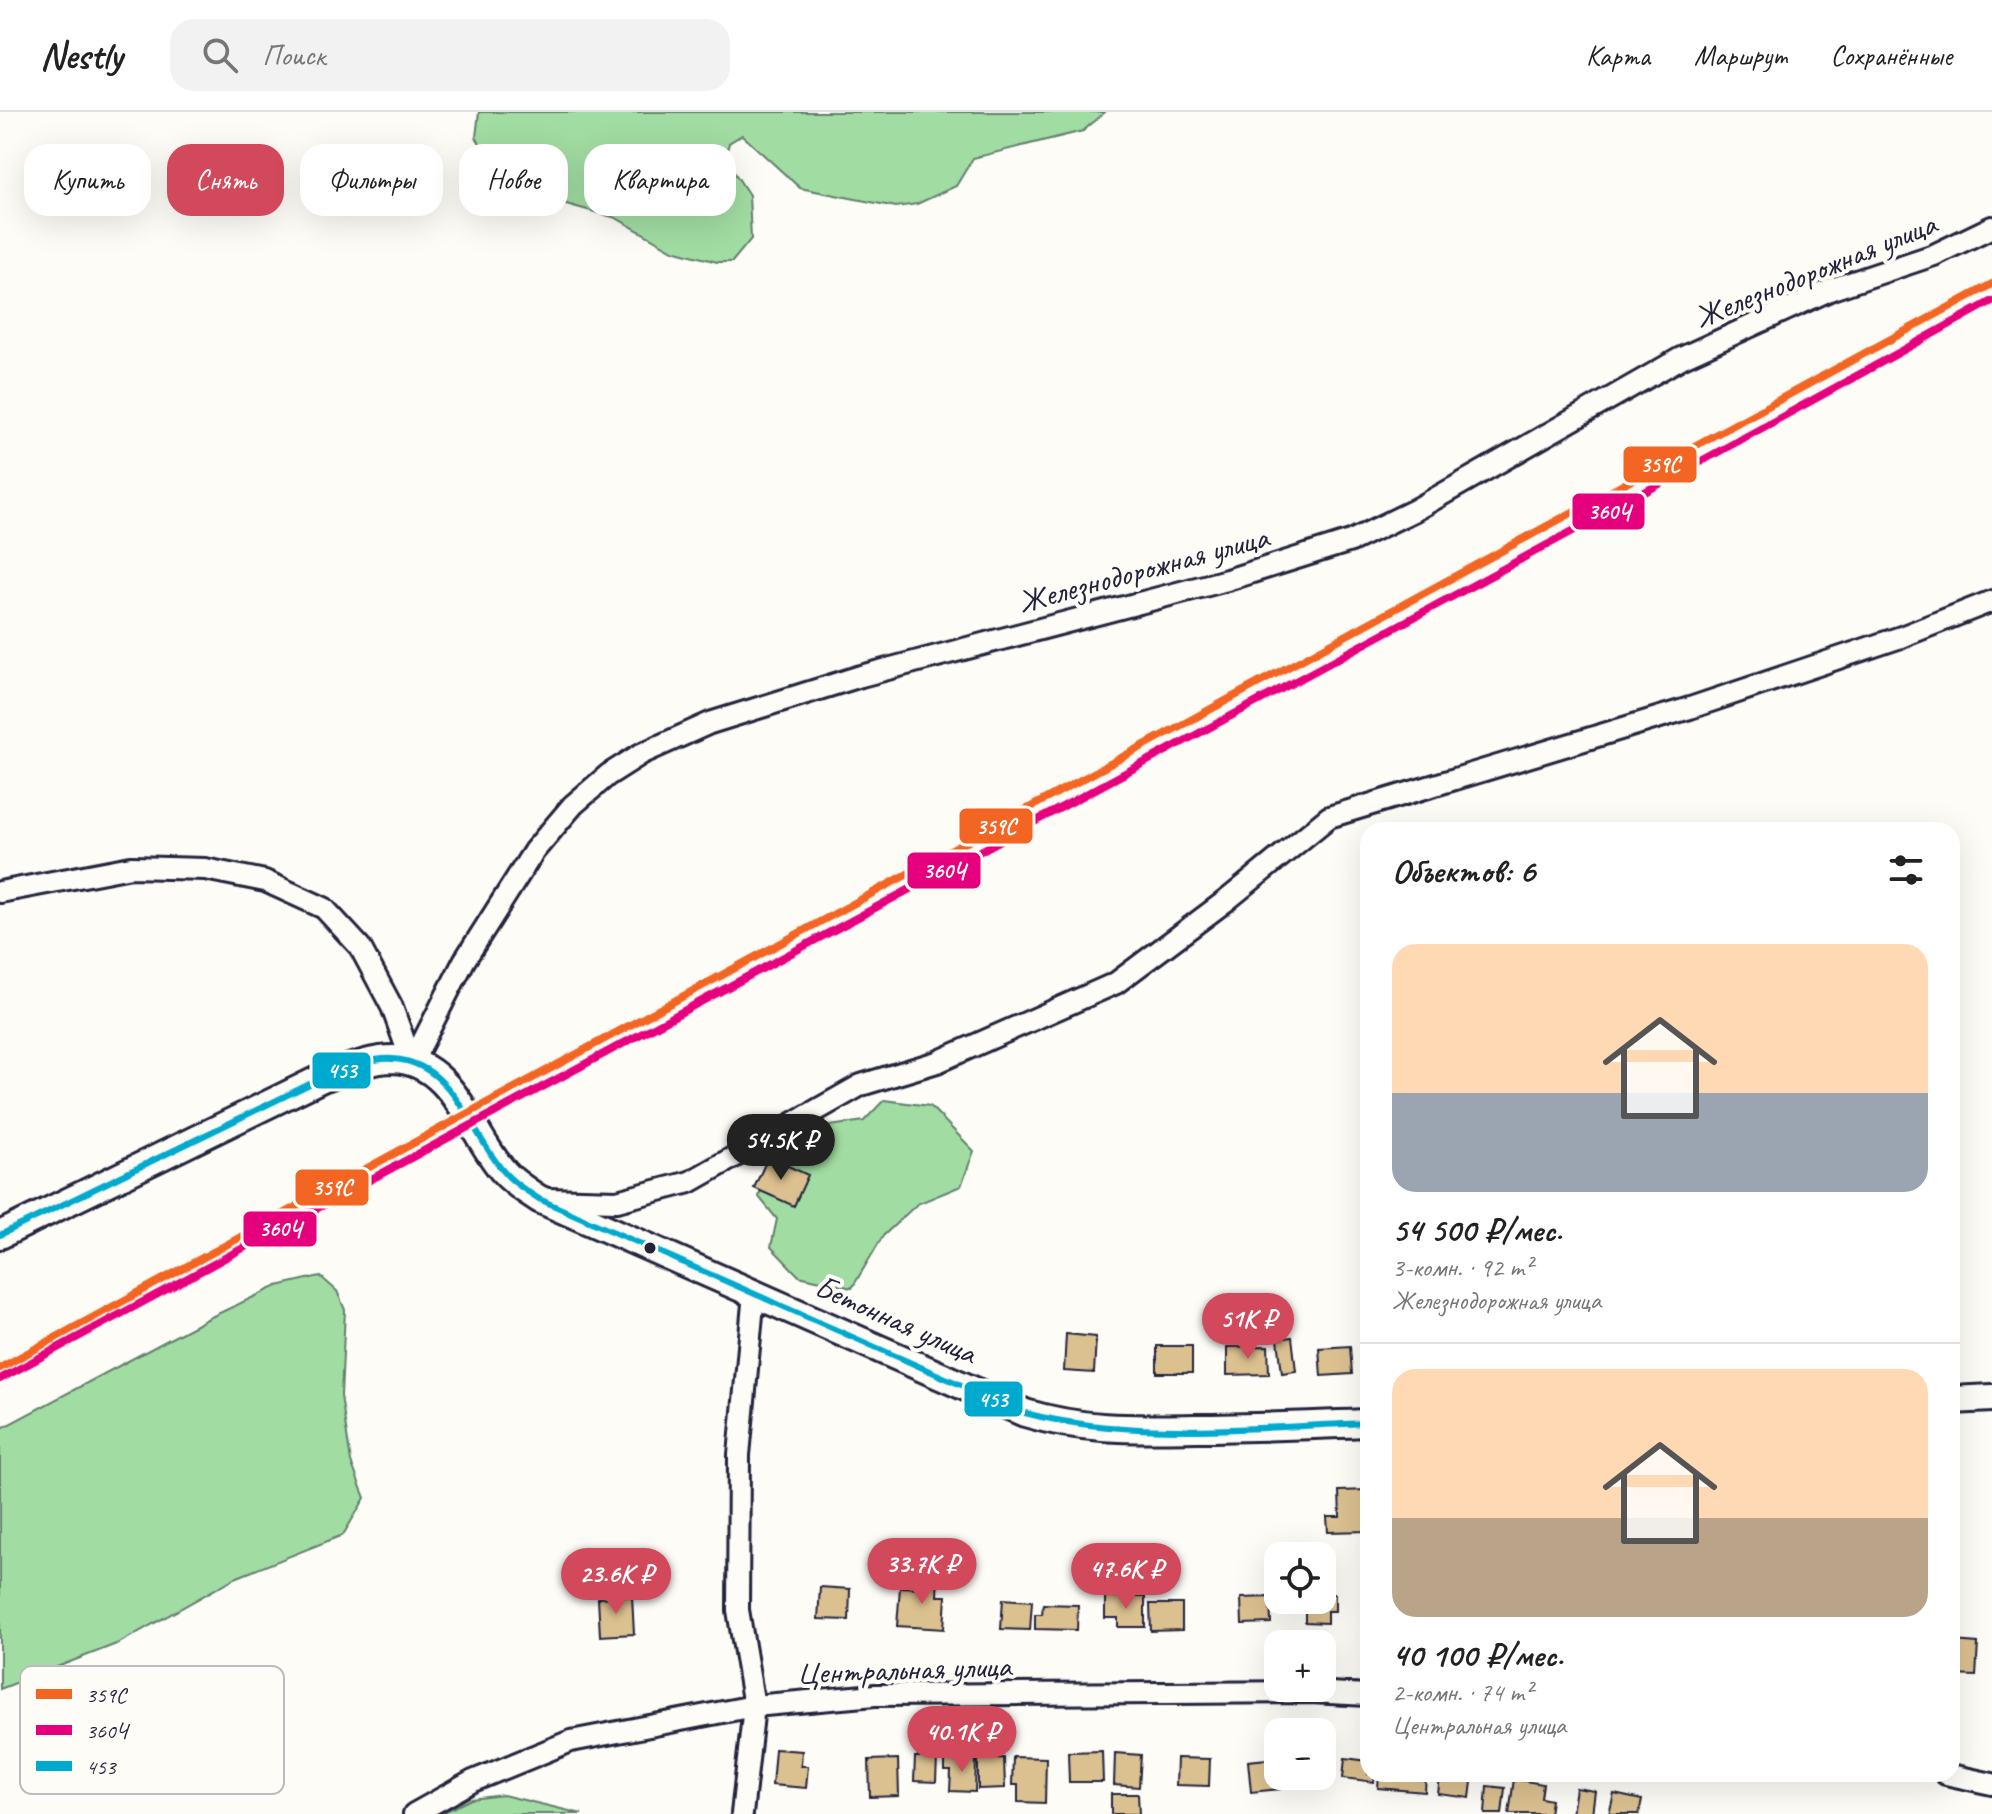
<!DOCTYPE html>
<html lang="ru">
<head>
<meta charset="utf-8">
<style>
	body { margin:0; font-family:Caveat,sans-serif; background:#f2f2f2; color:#222; height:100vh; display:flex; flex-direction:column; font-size:30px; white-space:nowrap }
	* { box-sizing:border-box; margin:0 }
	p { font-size:26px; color:#767676 }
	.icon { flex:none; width:44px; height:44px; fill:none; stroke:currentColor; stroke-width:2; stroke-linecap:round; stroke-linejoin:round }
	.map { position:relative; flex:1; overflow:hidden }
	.panel { position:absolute; left:1360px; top:710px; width:600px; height:960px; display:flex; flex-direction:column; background:#fff; border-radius:24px; box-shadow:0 8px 32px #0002 }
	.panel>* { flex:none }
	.banner { position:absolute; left:24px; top:32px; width:760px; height:72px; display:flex; gap:16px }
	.tools { position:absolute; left:1264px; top:1430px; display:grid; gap:16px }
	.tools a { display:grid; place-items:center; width:72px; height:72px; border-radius:16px; background:#fff; box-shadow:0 8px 32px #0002; font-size:40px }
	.price { position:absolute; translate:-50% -68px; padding:0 18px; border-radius:28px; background:#d1495b; color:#fff; font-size:26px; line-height:52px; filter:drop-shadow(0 2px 4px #0008) }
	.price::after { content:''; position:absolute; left:50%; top:48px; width:24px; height:18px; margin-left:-12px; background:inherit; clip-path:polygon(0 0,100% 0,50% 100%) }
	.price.on { background:#222; color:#fff }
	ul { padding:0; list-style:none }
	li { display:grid; align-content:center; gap:16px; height:424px; padding:0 32px }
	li+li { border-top:2px solid #e0e0e0 }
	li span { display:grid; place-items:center; height:248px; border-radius:24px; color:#555 }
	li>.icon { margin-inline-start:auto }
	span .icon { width:144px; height:144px; fill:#fffc; stroke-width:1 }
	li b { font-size:34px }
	h2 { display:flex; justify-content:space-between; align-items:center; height:96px; padding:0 32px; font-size:34px }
	.tag { padding:0 28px; border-radius:24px; background:#fff; box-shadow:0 8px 32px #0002; font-size:28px; line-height:72px }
	.tag.on { background:#d1495b; color:#fff }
	header { display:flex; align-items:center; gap:48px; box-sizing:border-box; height:112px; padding:0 40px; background:#fff; border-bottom:2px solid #e0e0e0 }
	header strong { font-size:38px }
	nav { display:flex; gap:44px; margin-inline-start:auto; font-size:28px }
	.search { width:560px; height:72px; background:#f2f2f2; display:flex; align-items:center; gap:20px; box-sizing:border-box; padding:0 28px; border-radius:24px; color:#767676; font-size:30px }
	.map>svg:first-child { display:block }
	.green { fill:#a1dca2; stroke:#627f6e; stroke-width:2 }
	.building { fill:#dbc090; stroke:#22223b; stroke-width:2 }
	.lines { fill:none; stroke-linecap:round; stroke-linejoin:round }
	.street-casing { stroke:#22223b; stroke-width:26 }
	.secondary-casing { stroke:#22223b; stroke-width:32 }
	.street { stroke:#fdfcf7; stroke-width:20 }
	.secondary { stroke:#fdfcf7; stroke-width:26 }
	.bus-1-casing { stroke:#fdfcf7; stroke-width:12 }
	.bus-1 { stroke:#00a9ce; stroke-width:6 }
	.rail-1-casing { stroke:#fdfcf7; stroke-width:14 }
	.rail-2-casing { stroke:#fdfcf7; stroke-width:14 }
	.rail-1 { stroke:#f26522; stroke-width:8 }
	.rail-2 { stroke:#e5007d; stroke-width:8 }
	.bus-dot { fill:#22223b; stroke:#fdfcf7; stroke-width:3 }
	.labels { text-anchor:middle; stroke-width:8; stroke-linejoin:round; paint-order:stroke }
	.street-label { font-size:32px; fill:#22223b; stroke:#fdfcf7 }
	.key { fill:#fdfcf7; stroke:#bbbbbf; stroke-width:2 }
	.key-label { font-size:22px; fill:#22223b }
	.line-badge { stroke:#fdfcf7; stroke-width:3 }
	.badge-label { font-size:22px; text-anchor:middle; font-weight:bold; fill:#fff }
</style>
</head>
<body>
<header>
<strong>Nestly</strong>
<div class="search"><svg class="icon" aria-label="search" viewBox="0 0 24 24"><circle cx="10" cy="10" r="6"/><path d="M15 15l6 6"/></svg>Поиск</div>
<nav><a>Карта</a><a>Маршрут</a><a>Сохранённые</a></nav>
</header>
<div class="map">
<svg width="1992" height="1702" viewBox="0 0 1992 1702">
	<rect width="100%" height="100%" fill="#fdfcf7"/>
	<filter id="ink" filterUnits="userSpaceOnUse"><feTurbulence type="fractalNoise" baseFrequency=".0125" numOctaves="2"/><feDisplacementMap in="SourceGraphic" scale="16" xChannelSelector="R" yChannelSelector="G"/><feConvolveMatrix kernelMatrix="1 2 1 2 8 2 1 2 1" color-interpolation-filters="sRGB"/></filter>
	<g filter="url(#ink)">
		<!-- green -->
		<path class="green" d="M479,0h626l-22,19 -110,27 -17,28 -39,18 -21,3 -96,-19 -58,-53 -13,8 -4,15 24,37 2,44 -19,23h-15l-44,-12 -57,-32 -89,-25 -26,-16 -25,-40z
			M884,988l46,6 44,45 -13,35 -44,18 -34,32 -31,52 -53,-12 -28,-29 6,-28 -18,-22 8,-31 63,-40 34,-5z
			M320,1164l17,15 8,19 -4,86 10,66 14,36 -22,37 -108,43 -116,65 -119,46v-260l209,-111 68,-32z
			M503,1683l79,19h-142l31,-15z"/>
		<!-- building -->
		<path class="building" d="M768,1045l40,18 -14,31 -40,-18z
			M1066,1222l30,3 -2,36 -30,-2z
			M1292,1225l4,34 -14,2 -4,-34z
			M1157,1234h35v27h-35z
			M1268,1234l1,28 -42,1v-28z
			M1350,1234l2,28 -31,2 -2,-28z
			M1368,1378v41l-40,1 -1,-15h13l-1,-26z
			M924,1464l14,1 -1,19h9l-2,33 -47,-3 3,-39 23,1z
			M820,1475l30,2 -1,31 -31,-1z
			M1322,1482h13v17h-8v12l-22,-1v-22h17z
			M632,1484l2,38 -34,2 -2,-38z
			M1105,1484l40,1v30h-27v-9h-13z
			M1270,1485l1,26 -29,1 -1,-26z
			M1003,1487l29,2 -2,29 -29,-1z
			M1043,1492l35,1 -1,25 -42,-1v-15h7z
			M1150,1492h32v26l-31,1z
			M1953,1529l25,2 -2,33 -24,-1z
			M775,1637l27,2 -1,15h7l-2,22 -34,-3z
			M1102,1639l1,31h-34l-1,-30z
			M1115,1641l26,2 -2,32 -25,-2z
			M915,1645h22l-1,25 -22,-1z
			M945,1645l31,1 -1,34 -25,-1 1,-20h-6z
			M1013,1645l33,1 -1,45 -27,-1v-17h-6z
			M1004,1646l1,30 -27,1v-30z
			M1177,1646l33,1 -1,27 -33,-1z
			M1277,1646l3,31 -29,3 -3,-31z
			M1345,1646l23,3v13h7l-1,8 -31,-4z
			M898,1647l1,37 -29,1 -1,-37z
			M1379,1662h47l-1,18 -47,-4z
			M1444,1662h29l-3,24 -32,-4 2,-17h4z
			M1514,1667l29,5 -2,14 10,2 -2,14h-40z
			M1487,1674l18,2 -3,26h-17z
			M1576,1676l19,3 -3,23h-20z
			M1111,1682h27l1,20h-28z
			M1614,1682l28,6 -3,14h-30z"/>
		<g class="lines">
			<!-- street casing -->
			<g class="street-casing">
				<path id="street" d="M0,780l131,-25 74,2 60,12 59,27 36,39 32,60 20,56
					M412,951l52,-102 70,-110 39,-46 35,-30 33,-21 69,-31 151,-47 366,-96 124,-39 64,-31 266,-152 151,-69 102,-34 58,-28
					M547,1087l70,2 73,-19 171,-97 76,-23 179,-79 111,-83 102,-83 361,-109 211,-71 91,-36
					M1946,1662l46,10
					M414,1702l59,-33 98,-40 183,-35 121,-11 435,-3 58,3
					M742,1702l12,-108 -16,-96 1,-155 15,-162"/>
			</g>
			<!-- secondary casing -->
			<g class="secondary-casing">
				<path id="secondary" d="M0,1123l322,-157c23,-8 47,-19 71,-19 62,2 77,76 112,114 9,10 22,18 34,26l486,214c60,18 109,16 171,15 57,0 115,-3 172,-5
					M1952,1288l40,-2"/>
			</g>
			<!-- street -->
			<use href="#street" class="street"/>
			<!-- secondary -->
			<use href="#secondary" class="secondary"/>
			<!-- bus-1 casing -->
			<g class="bus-1-casing">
				<path id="bus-1" d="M0,1123l322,-157c22,-8 47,-21 71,-19 62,4 77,75 112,114 9,11 22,18 34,26l486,214c105,28 234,14 343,10"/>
			</g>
			<!-- bus-1 -->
			<use href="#bus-1" class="bus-1"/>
			<!-- rail-1 casing -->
			<g class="rail-1-casing">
				<path id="rail-1" d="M0,1256l1992,-1084"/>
			</g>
			<!-- rail-2 casing -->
			<g class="rail-2-casing">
				<path id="rail-2" d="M0,1267c305,-163 608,-328 912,-491 361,-195 722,-388 1080,-587"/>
			</g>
			<!-- rail-1 -->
			<use href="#rail-1" class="rail-1"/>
			<!-- rail-2 -->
			<use href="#rail-2" class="rail-2"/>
		</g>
	</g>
	<!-- markers -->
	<circle class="bus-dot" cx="650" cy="1136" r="7"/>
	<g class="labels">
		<!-- street labels -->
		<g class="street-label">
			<text transform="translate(1815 158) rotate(-22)" y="11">Железнодорожная улица</text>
			<text transform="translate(1143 457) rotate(-15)" y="11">Железнодорожная улица</text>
			<text transform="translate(896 1207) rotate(24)" y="11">Бетонная улица</text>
			<text transform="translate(904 1557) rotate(-2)" y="11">Центральная улица</text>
		</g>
	</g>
	<!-- legend -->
	<rect x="20" y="1554" width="264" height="128" rx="12" class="key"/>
	<rect x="36" y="1577" width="36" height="10" fill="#f26522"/>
	<rect x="36" y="1613" width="36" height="10" fill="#e5007d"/>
	<rect x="36" y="1649" width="36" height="10" fill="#00a9ce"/>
	<g class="key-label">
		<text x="86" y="1590">359С</text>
		<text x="86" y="1626">360Ч</text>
		<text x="86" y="1662">453</text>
	</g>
	<g class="line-badge">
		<rect x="1622" y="333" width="76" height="39" rx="8" fill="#f26522"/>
		<rect x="1571" y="380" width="75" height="39" rx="8" fill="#e5007d"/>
		<rect x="958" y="695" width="76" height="38" rx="8" fill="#f26522"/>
		<rect x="906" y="739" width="76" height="39" rx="8" fill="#e5007d"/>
		<rect x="311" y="939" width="61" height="39" rx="8" fill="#00a9ce"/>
		<rect x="294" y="1056" width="76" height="39" rx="8" fill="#f26522"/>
		<rect x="242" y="1098" width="76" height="38" rx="8" fill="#e5007d"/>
		<rect x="963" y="1268" width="61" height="38" rx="8" fill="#00a9ce"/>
	</g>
	<g class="badge-label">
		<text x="1660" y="360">359С</text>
		<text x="1609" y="407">360Ч</text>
		<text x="996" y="722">359С</text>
		<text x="944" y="766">360Ч</text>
		<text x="342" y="966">453</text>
		<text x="332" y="1083">359С</text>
		<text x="280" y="1124">360Ч</text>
		<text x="993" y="1295">453</text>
	</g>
</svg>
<div class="tools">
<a><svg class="icon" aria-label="locate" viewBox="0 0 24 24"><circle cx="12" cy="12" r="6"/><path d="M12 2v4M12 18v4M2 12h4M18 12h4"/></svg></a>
<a>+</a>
<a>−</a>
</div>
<b class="price on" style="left:781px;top:1070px">54.5K ₽</b>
<b class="price" style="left:1248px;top:1249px">51K ₽</b>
<b class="price" style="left:922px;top:1494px">33.7K ₽</b>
<b class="price" style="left:1126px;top:1499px">47.6K ₽</b>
<b class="price" style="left:616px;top:1504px">23.6K ₽</b>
<b class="price" style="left:962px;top:1662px">40.1K ₽</b>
<div class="banner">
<a class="tag">Купить</a>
<a class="tag on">Снять</a>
<a class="tag">Фильтры</a>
<a class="tag">Новое</a>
<a class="tag">Квартира</a>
</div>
<section class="panel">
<h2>Объектов: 6<svg class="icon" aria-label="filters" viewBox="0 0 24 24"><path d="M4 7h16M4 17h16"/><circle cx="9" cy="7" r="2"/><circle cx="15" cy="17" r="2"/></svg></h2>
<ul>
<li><span style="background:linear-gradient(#ffd9b3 60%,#9aa5b1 0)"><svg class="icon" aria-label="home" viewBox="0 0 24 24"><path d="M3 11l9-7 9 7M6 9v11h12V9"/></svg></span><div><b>54 500 ₽/мес.</b><p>3-комн. · 92 m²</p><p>Железнодорожная улица</p></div></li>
<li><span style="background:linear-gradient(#ffd9b3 60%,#b9a48a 0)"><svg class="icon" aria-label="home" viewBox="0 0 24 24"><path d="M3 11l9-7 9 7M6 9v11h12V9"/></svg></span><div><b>40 100 ₽/мес.</b><p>2-комн. · 74 m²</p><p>Центральная улица</p></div></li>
</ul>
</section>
</div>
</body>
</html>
